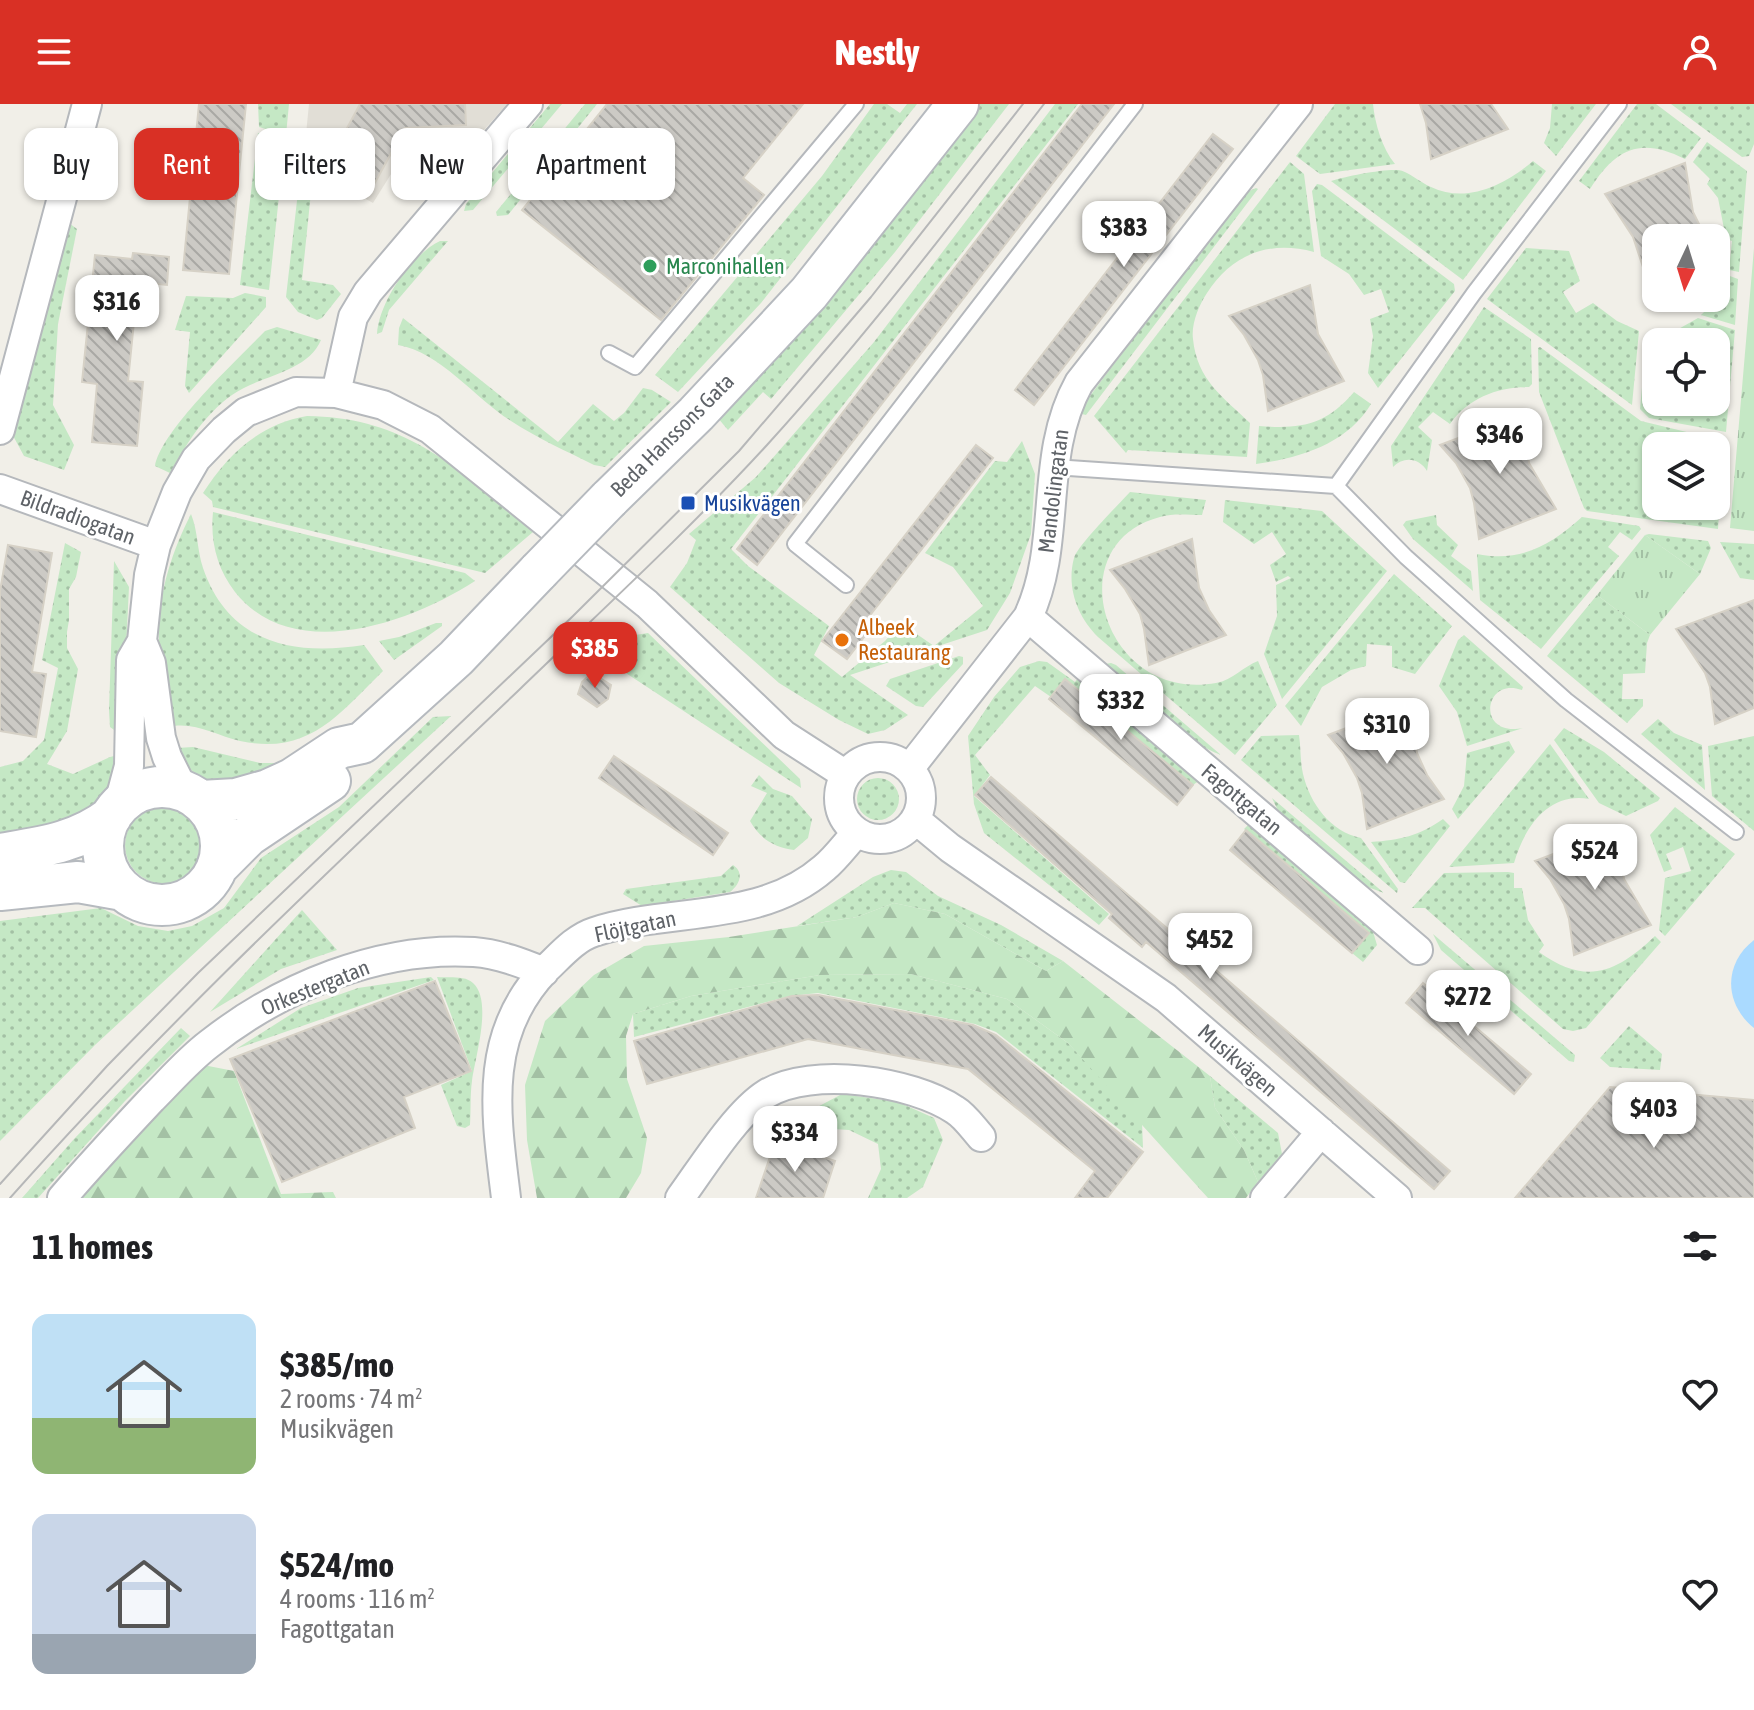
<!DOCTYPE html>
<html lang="en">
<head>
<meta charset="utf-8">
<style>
	body { margin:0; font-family:"Asap Condensed",sans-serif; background:#f2f2f2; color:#202124; height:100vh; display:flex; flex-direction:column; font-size:30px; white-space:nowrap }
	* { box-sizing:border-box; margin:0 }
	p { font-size:26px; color:#757577 }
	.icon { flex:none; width:44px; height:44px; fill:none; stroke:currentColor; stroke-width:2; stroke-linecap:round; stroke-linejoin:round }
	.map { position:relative; height:1094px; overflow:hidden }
	.panel { display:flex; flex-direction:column; background:#fff; flex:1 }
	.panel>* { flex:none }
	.guide { position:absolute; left:24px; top:24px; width:800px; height:72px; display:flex; gap:16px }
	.needle { width:52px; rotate:184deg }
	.controls { position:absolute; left:1642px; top:120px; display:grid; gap:16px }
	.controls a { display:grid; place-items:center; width:88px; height:88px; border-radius:16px; background:#fff; box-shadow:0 2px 6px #0004; font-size:40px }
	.price { position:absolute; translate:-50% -68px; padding:0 18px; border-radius:16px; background:#fff; color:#222; font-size:26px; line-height:52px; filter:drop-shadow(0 2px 4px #0008) }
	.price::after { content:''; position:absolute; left:50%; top:48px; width:24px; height:18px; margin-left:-12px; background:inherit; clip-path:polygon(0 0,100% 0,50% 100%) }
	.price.current { background:#d93025; color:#fff }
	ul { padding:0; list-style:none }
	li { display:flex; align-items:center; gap:24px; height:200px; padding:0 32px }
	li span { display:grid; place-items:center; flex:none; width:224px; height:160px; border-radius:16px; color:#555 }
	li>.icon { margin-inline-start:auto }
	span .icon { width:96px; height:96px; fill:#fffc; stroke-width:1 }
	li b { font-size:34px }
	h2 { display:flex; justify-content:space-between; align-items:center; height:96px; padding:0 32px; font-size:34px }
	.tag { padding:0 28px; border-radius:16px; background:#fff; box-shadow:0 2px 6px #0004; font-size:28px; line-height:72px }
	.tag.current { background:#d93025; color:#fff }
	header { display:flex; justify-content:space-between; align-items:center; height:104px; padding:0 32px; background:#d93025; color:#fff; font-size:36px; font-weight:800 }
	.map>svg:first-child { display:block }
	.education { fill:#e1ded6 }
	.grass { fill:url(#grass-dots); fill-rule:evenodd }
	.forest { fill:url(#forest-firs) }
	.park { fill:url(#park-tufts) }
	.water { fill:#aadaff }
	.building { fill:url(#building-back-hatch); stroke:#d6d1c6; stroke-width:2 }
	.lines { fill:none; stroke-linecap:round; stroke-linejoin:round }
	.lane-casing { stroke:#b5b8bc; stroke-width:18 }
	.street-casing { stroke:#b5b8bc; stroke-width:32 }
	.secondary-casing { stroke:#b6babf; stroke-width:44 }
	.lane { stroke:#fff; stroke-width:14 }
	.street { stroke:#fff; stroke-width:28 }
	.secondary { stroke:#fff; stroke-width:40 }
	.tram { stroke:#b6b7b8; stroke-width:2 }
	.secondary-bridge-casing { stroke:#b6babf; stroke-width:44; stroke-linecap:butt }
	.secondary-bridge { stroke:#fff; stroke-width:40 }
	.leisure-dot { fill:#2e9e5b; stroke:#fff; stroke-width:3 }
	.transit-dot { fill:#1a4fb4; stroke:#fff; stroke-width:3 }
	.food-dot { fill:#e8710a; stroke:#fff; stroke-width:3 }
	.labels { text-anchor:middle; stroke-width:6; stroke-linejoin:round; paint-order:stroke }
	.leisure-label { font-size:22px; fill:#27864d; stroke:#fff; text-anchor:start }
	.street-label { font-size:22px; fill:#5f6368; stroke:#fff }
	.transit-label { font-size:22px; fill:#164399; stroke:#fff; text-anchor:start }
	.food-label { font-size:22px; fill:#c56008; stroke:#fff; text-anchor:start }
</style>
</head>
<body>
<header><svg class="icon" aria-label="menu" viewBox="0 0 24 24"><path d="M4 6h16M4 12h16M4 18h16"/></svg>Nestly<svg class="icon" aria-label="person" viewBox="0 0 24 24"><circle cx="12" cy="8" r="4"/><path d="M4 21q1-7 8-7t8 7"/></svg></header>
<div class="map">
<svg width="1754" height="1094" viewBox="0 0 1754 1094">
	<defs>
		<pattern id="grass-dots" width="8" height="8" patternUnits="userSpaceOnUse" patternTransform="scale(2)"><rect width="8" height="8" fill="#c5e8c5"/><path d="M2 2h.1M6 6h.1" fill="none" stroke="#a3c0a4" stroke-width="1.8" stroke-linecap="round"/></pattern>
		<pattern id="forest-firs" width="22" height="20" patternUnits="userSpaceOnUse" patternTransform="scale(2)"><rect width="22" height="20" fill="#c5e8c5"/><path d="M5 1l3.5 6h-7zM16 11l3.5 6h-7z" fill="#a3c0a4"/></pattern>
		<pattern id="park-tufts" width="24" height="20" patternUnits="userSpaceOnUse" patternTransform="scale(2)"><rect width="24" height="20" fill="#c5e8c5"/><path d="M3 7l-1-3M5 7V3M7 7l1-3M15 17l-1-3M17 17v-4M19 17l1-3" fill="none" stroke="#a3c0a4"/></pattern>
		<pattern id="building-back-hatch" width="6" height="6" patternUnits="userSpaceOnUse" patternTransform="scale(2)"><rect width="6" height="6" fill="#cccac5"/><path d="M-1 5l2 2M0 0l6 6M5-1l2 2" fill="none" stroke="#a9a8a4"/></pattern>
	</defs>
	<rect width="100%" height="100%" fill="#f1efe8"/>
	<!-- education -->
	<path class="education" d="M309,0h198l-31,35 -65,3 -38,61 -70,-39z"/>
	<!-- grass -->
	<path class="grass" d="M258,0h31l-3,31 -27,-8z
		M550,0h12l-89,106 -9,1 2,-7z
		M585,0h12l-89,111 -11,1 -1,-4z
		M874,0h13l13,9 7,-9h10l-156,199 -83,89 -23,-17 167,-199z
		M971,0h38l-114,148 -124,147 -8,-7 -35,38 -11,-13z
		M1055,0h23l-347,445 17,17 81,60 -15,29 28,22 43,-36 13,-15 10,2 26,18 49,-40 -30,-39 -28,-14 70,-92 12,1 15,-21 13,33 -4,60 -21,59 -23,37 -137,45 58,40 -23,15 -17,4 -29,-14 -60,-37 -109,-96 17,-24 9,-23 -7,-6 67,-57 118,-135z
		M1335,0h38c2,20 9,44 22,60l-75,10 -24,-18z
		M1552,0h44l-40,52 -12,-13 6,-15z
		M1637,0h19l45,34 -16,21c-45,-23 -70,-10 -95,30l-11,-8z
		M1671,0h83v40l-5,12 -7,1z
		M258,29l20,2 7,5 -16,150 -29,-5z
		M1707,38l40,29 -8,101 -10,-2 3,-29 -6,-2 -8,-41 -11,-14 3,-5 -17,-17z
		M302,53l12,6 -12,117 31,5 8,9 -19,24 -5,2 -19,-8 -12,-15z
		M1533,57l13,10 -83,109 -132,-99c15,-5 51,-12 67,-11 10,1 23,13 33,17 36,17 74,-2 102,-26z
		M1290,58l14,12 10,78c-45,-12 -82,2 -107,41 -8,12 -16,31 -14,46 4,41 30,58 57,84l-3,34 -119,-7 -2,3 -32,-37z
		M1317,80l5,1 132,99 1,7 -77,97 -10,-15 5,-37 -3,-17 19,-7 -8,-23 -17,6 -15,-21 -28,-18 -9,-65z
		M1256,84l2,1 -172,226 -4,-1 5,-14 20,-27 133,-173 7,-8z
		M69,119l8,6 -19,95 -5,81 21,40 -10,25 -40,-14 -13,-24z
		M440,137h8l-59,69 -7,22 -5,2c2,-32 34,-79 63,-93z
		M1526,144l43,3 11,30 -17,11 13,21 17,-10 24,18 22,10 -7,74 -145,-106z
		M1727,171l11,4 -3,46 -34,-10 15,-15z
		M245,189l21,4v10l-77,86 -4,-7 5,-54 -15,-2 11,-34 47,2z
		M1484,203l47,32 1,45 -3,3c-31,0 -61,11 -79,37l-17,-12 -15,15 14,13 -5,31c-8,-13 -23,-15 -34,-4l-2,-21z
		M403,214l155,124 35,-38 21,17 10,-8 19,-25 9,2 19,12 -66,65 -11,-2c-28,-14 -57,-27 -83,-44 -35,-22 -71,-69 -113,-76l1,-17z
		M1698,214l37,12 -9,102 -77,-14 -9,-9 7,-76 28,-2zM1716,238v60h-60v-60z
		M277,223l44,13c-14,33 -61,35 -89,55 -28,20 -45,48 -62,78l-15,-7c6,-36 83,-107 110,-135z
		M1540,243l101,74 83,20 -6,88 -131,-18 -3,-3 -45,-116 -1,-44zM1656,342h60v60h-60z
		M1354,288l17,12c-24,40 -71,54 -115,60l3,-38c41,3 66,0 95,-34z
		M307,312c101,1 154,55 226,116l-48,41 -272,-66 -1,-6 -9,-8c25,-39 57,-69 104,-77z
		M1130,388l76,8 -4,15c-15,0 -28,-2 -42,2 -104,27 -57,186 56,166 17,-3 28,-17 42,-22l19,44 -42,50 -137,-118c-20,-20 -32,-49 -24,-79 3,-12 45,-54 56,-66z
		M1225,396l97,11 65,60 -105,128 -18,-45 13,-38 -1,-31 15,-7 -3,-2 -12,6 -6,-17 16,-11 -14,-22 -18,12 -31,-22z
		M213,408l252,61 10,8c-65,42 -182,84 -240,11 -18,-23 -25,-51 -22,-80z
		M191,410c7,17 6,36 12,54 26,76 91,88 161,77l19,26c-44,43 -74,85 -143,70 -22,-5 -43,-18 -66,-15 -5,-24 -12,-49 -14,-73 -6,-47 10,-98 31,-139z
		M1436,411l1,10 21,20 -7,11 20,15 2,20 -60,-52 -10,-14 3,-4z
		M1582,413l57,9 2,3 -9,11 -12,-8 -12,15 11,9 -78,93 -61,-49 -3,-46c43,9 74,-9 105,-37z
		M1649,430l59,7 3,7 -11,26 -55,-39z
		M1720,438l34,2v36l-14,-2z
		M65,439l16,9 -5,25 -7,12v31l-2,12v16l11,21 -11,62 -20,33 26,10 37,-17 12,-3 -12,39 -20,24 -90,25v-75l23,-6 21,-21 14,-72 -16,-8z
		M114,457l15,26 -7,143 -5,2 -7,-5 -1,-17z
		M1394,470l58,52 -37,48 -23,-7v-21l-25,-2 -1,22 -15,4 -29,17 -21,39 -16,-20z
		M1597,491l53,40 -3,8 -2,30 -22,1 -1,25h21v7l-16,17 -80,-67z
		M436,519h6v3l-48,34 -15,-19 20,-4z
		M648,529l152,146 1,9 -195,-128 -6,-17 3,-3z
		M1464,531l59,52 -1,3c-39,-14 -46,48 1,38l-56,18 -10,-34 -18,-26 19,-46z
		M959,552l4,1v7l-40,43 -7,-1 -30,-20 4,-7z
		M1039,557l8,1 28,20 5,-6 120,104 -7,5 -128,-105 -14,17 -16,-11 -60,69 15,20 -16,21 135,118 -10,11 -115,-92 -10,-29 -6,-68 26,-39 26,-30z
		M1111,559l5,2 105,90c-35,-12 -86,-65 -116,-91z
		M451,612l-356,329 -95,96v-220l101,-13 37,18 30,5 24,-5 32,-18 37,-50 78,-51 94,-90z
		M1658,615l16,14 28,12 3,45 -64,-56z
		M1564,624l40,24 56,46 -2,3 -32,15 -27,-13 -45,-63z
		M1299,631c2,13 1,26 4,39 7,30 28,58 58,64l37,51 -1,4 -156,-133 20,-24z
		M1754,632v95l-42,-35 -4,-50z
		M1509,637l6,11 -57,67 -6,-10 12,-23 3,-33z
		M1550,640l39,55c-41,-7 -65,29 -75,64l-65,4z
		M193,643l67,16h19l1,10c-51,10 -75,29 -103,-25z
		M759,671l14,14 19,7 20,23 -4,19 -14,12c-20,-3 -34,-11 -44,-29l17,-28 -16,-7z
		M857 695a21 21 0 1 1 42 0a21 21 0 1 1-42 0Z
		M1272,694l112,95 -19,-7 -75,-63 -10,-8z
		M125 741a39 39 0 1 1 78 0a39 39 0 1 1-78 0Z
		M1675,703l60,47 -70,82 -6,-6 6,-52 26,-7 -8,-24 -17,7 6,15 -8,3 -14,-37z
		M1443,715l7,7 -45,57 -5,-1 -29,-40c29,-2 48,-6 72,-23z
		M1251,718l120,103 6,20 -14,17 -11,-9 16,-20 -124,-104z
		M733,761c12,8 6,20 -3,27l-88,14 -19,-12 3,-5 95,-13z
		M891,766l15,2 32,24 63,29 62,36 -17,10 -101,-57 -51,-11 -37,14 -60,9 76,-49z
		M1508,768l6,1v15h8l6,32 16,25 -5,7c47,34 77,21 116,-16l6,6 -75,86 -13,3 -10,-2 -138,-121h-13l32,-35z
		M302,806l35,40 -56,19 -71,43z
		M1433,830l142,121 -1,7 -5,-1 -128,-111z
		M911,870l96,25 61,44 74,79 1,26 -147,-116 -21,-8 -157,-31 -28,3 -156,41 -1,-23 58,-18 129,-21z
		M431,873l3,3 -198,69 65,-41 57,-20z
		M437,873c11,1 28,-2 36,6 20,18 2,74 -1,98 -2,14 -1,29 -2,44l-5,3 -8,-2 -16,-41 31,-14z
		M1629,922l33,28 -2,16 -50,-3 -10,-9z
		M181,924l9,8 -65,65 -87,97h-16l52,-59z
		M1210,972l68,57 4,21 -24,28 -14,-32 -29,-42z
		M842,990l56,8 36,16 9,22 -20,47 -16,11h-39l13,-29 -3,-25 -29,-14 -95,-6 15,-13 37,2z"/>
	<!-- forest -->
	<path class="forest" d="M894,799l51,11 101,57 17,-10 147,115 5,32 29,42 14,32 -12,16h-38l-140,-155 -61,-44 -96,-25 -91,1 -129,21 -58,18 -7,22 1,43 20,59 -6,35 -15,25h-89l-10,-58 -2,-55 20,-64 49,-46 50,-29 85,-9 128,-20z
		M198,960l36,7 47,123 52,-2 3,6h-264z"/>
	<!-- park -->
	<path class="park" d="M1754,144v283l-24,-3z
		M1645,431l55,39 -50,61 -53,-40z"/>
	<!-- water -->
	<path class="water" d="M1754,836v88c-30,-24 -31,-64 0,-88z"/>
	<!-- building -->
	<path class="building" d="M199,0h47l-17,170 -46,-4z
		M360,0h105l1,21 -61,3 -38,69 -43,-26z
		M607,0h196l-60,74 21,17 -103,125 -139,-110z
		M1082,0h32l-357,461 -20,-16z
		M1420,0h71l17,25 -77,30 -5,-36z
		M1213,30l20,15 -199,256 -19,-15z
		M1685,59l8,49 13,26h-50v55l-4,1 -19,-57 -28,-43z
		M133,149l36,4 -2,28 -29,-3 -10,99 15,1 -6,64 -45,-4 5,-58 -15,-2 13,-127 37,4z
		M1310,181l8,49 26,47 -76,30 -5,-36 -5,-15 -14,-25 -15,-19z
		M1522,310l7,49 27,46 -77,30 -5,-36 -4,-15 -14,-25 -16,-18z
		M976,341l17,13 -129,165 7,5 -24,31 -25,-18z
		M1192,435l7,49 10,22 17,25 -77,30 -5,-36 -4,-15 -15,-25 -15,-19z
		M8,441l44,8 -20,119 14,2 -10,63 -36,-6v-140z
		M1754,496v108l-39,16 -5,-37 -5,-14 -29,-44z
		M592,569l19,12 -3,14 -11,8 -19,-13 4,-12z
		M1065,575l128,106 -16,20 -128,-106z
		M1410,600l7,49 10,22 17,24 -77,30 -5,-36 -5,-15 -14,-25 -15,-18z
		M614,652l114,77 -15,22 -114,-77z
		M991,673l459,394 -16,18 -288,-247 -4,5 -33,-29 3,-4 -137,-119z
		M1246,726l123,103 -17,20 -122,-103z
		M1617,726l7,49 27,46 -77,30 -5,-36 -5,-15 -14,-25 -15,-18z
		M435,877l36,90 -67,26 11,31 -133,54 -52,-123z
		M1423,879l108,91 -17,20 -108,-91z
		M818,891l155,30 23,10 147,117 -36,46h-32l20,-27 -127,-102 -160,-30 -161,45 -13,-43 158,-45z
		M1610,983l144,13v98h-239z
		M775,1038l60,19 -12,37h-67z"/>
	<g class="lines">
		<!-- lane casing -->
		<g class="lane-casing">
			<path id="lane" d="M609,249l26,14 221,-263
				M1054,363l282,19 138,-193 145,-189
				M1336,382l70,71 160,143 170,132
				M846,481l-51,-41 340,-440"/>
		</g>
		<!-- street casing -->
		<g class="street-casing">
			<path id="street" d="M336,289l17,-76 15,-25 160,-188
				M0,326l87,-326
				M0,385l156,56
				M1028,513l390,333
				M839 694a41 41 0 1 1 82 0a41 41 0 1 1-82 0Z
				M909,665l119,-152c35,-75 10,-160 51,-234l219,-279
				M184,687l-17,-34 -6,-19 -10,-75 -9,-22 7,-66 7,-30 21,-53 19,-33 28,-29 22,-18 50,-20 40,1 47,12 47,24 217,175 137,131 62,40
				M118,703l11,-41 2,-106 11,-19
				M915,715l35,29 216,150 231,200
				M62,1094c29,-34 59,-66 90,-99 18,-18 36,-39 57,-55 72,-57 171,-98 265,-92 25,2 48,11 70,20
				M506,1094c-10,-83 -24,-163 40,-229 14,-13 29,-31 48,-37 75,-25 166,-8 230,-64 12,-10 22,-24 33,-36
				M680,1094c22,-30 56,-85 86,-104 46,-28 146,-13 189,16 10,6 18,18 26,27
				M1265,1094l56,-66"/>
		</g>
		<!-- secondary casing -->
		<g class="secondary-casing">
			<path id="secondary" d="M609,395l87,-85 113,-121 149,-189
				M103 742a59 59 0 1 1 118 0a59 59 0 1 1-118 0Z
				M201,697l35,-2 32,-9 24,-11 47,-31 23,-5 94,-85 83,-87
				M0,750c41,-7 77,-11 111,-37
				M217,763l31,-31 82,-55
				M0,786l78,-8 45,8"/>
		</g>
		<!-- lane -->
		<use href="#lane" class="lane"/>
		<!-- street -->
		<use href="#street" class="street"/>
		<!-- secondary -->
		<use href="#secondary" class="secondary"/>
		<!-- tram -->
		<path class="tram" d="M0,1080l107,-118 91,-93 375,-357 166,-165 132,-154 152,-193
			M10,1094c160,-180 335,-342 509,-508 84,-81 170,-160 248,-245 99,-109 188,-225 277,-341"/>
		<!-- secondary-bridge casing -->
		<g class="secondary-bridge-casing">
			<path id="secondary-bridge" d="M539,467l70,-72"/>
		</g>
		<!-- secondary-bridge -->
		<use href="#secondary-bridge" class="secondary-bridge"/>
	</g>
	<!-- markers -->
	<circle class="leisure-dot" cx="650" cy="162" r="8"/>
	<rect class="transit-dot" x="680" y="391" width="16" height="16" rx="4"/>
	<circle class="food-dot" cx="842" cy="536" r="8"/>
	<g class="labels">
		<!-- leisure labels -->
		<g class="leisure-label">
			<text x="666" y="170">Marconihallen</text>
		</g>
		<!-- street labels -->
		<g class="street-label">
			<text transform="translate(672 331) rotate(-45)" y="8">Beda Hanssons Gata</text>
			<text transform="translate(1053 387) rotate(-83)" y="8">Mandolingatan</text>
			<text transform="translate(78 413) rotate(20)" y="8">Bildradiogatan</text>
			<text transform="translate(1242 695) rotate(40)" y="8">Fagottgatan</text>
			<text transform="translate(635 822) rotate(-12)" y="8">Flöjtgatan</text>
			<text transform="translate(315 883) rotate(-22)" y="8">Orkestergatan</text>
			<text transform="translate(1238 956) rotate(41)" y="8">Musikvägen</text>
		</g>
		<!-- transit labels -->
		<g class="transit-label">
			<text x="704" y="407">Musikvägen</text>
		</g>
		<!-- food labels -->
		<g class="food-label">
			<text x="858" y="531">Albeek<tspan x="858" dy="25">Restaurang</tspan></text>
		</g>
	</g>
</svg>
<div class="controls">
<a><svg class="needle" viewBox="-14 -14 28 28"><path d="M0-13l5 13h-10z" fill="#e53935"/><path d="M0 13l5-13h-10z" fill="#757577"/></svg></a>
<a><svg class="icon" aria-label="locate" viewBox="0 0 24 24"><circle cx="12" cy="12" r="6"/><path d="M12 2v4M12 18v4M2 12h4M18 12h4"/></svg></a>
<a><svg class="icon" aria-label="layers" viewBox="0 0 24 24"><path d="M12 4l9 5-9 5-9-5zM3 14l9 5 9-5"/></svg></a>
</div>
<b class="price" style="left:1124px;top:165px">$383</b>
<b class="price" style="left:117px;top:239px">$316</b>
<b class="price" style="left:1500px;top:372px">$346</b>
<b class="price current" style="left:595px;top:586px">$385</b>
<b class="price" style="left:1121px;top:638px">$332</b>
<b class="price" style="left:1387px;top:662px">$310</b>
<b class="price" style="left:1595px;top:788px">$524</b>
<b class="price" style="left:1210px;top:877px">$452</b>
<b class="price" style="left:1468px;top:934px">$272</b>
<b class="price" style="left:1654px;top:1046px">$403</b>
<b class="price" style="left:795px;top:1070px">$334</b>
<div class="guide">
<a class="tag">Buy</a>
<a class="tag current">Rent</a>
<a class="tag">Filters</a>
<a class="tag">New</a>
<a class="tag">Apartment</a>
</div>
</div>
<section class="panel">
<h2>11 homes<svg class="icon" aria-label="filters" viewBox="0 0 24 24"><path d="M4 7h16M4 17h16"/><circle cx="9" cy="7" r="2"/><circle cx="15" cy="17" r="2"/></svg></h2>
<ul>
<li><span style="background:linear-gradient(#bfe0f5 65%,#8fb573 0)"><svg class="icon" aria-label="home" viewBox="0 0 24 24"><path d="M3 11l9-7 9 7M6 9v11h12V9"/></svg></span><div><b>$385/mo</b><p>2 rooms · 74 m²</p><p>Musikvägen</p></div><svg class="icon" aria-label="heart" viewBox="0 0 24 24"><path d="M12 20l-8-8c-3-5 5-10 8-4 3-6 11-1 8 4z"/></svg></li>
<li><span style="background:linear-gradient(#c9d6e8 75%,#9aa5b1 0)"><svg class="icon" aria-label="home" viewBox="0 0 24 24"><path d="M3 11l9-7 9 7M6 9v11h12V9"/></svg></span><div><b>$524/mo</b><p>4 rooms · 116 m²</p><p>Fagottgatan</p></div><svg class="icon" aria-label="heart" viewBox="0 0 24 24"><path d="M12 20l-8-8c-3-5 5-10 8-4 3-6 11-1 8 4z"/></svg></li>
</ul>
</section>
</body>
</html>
